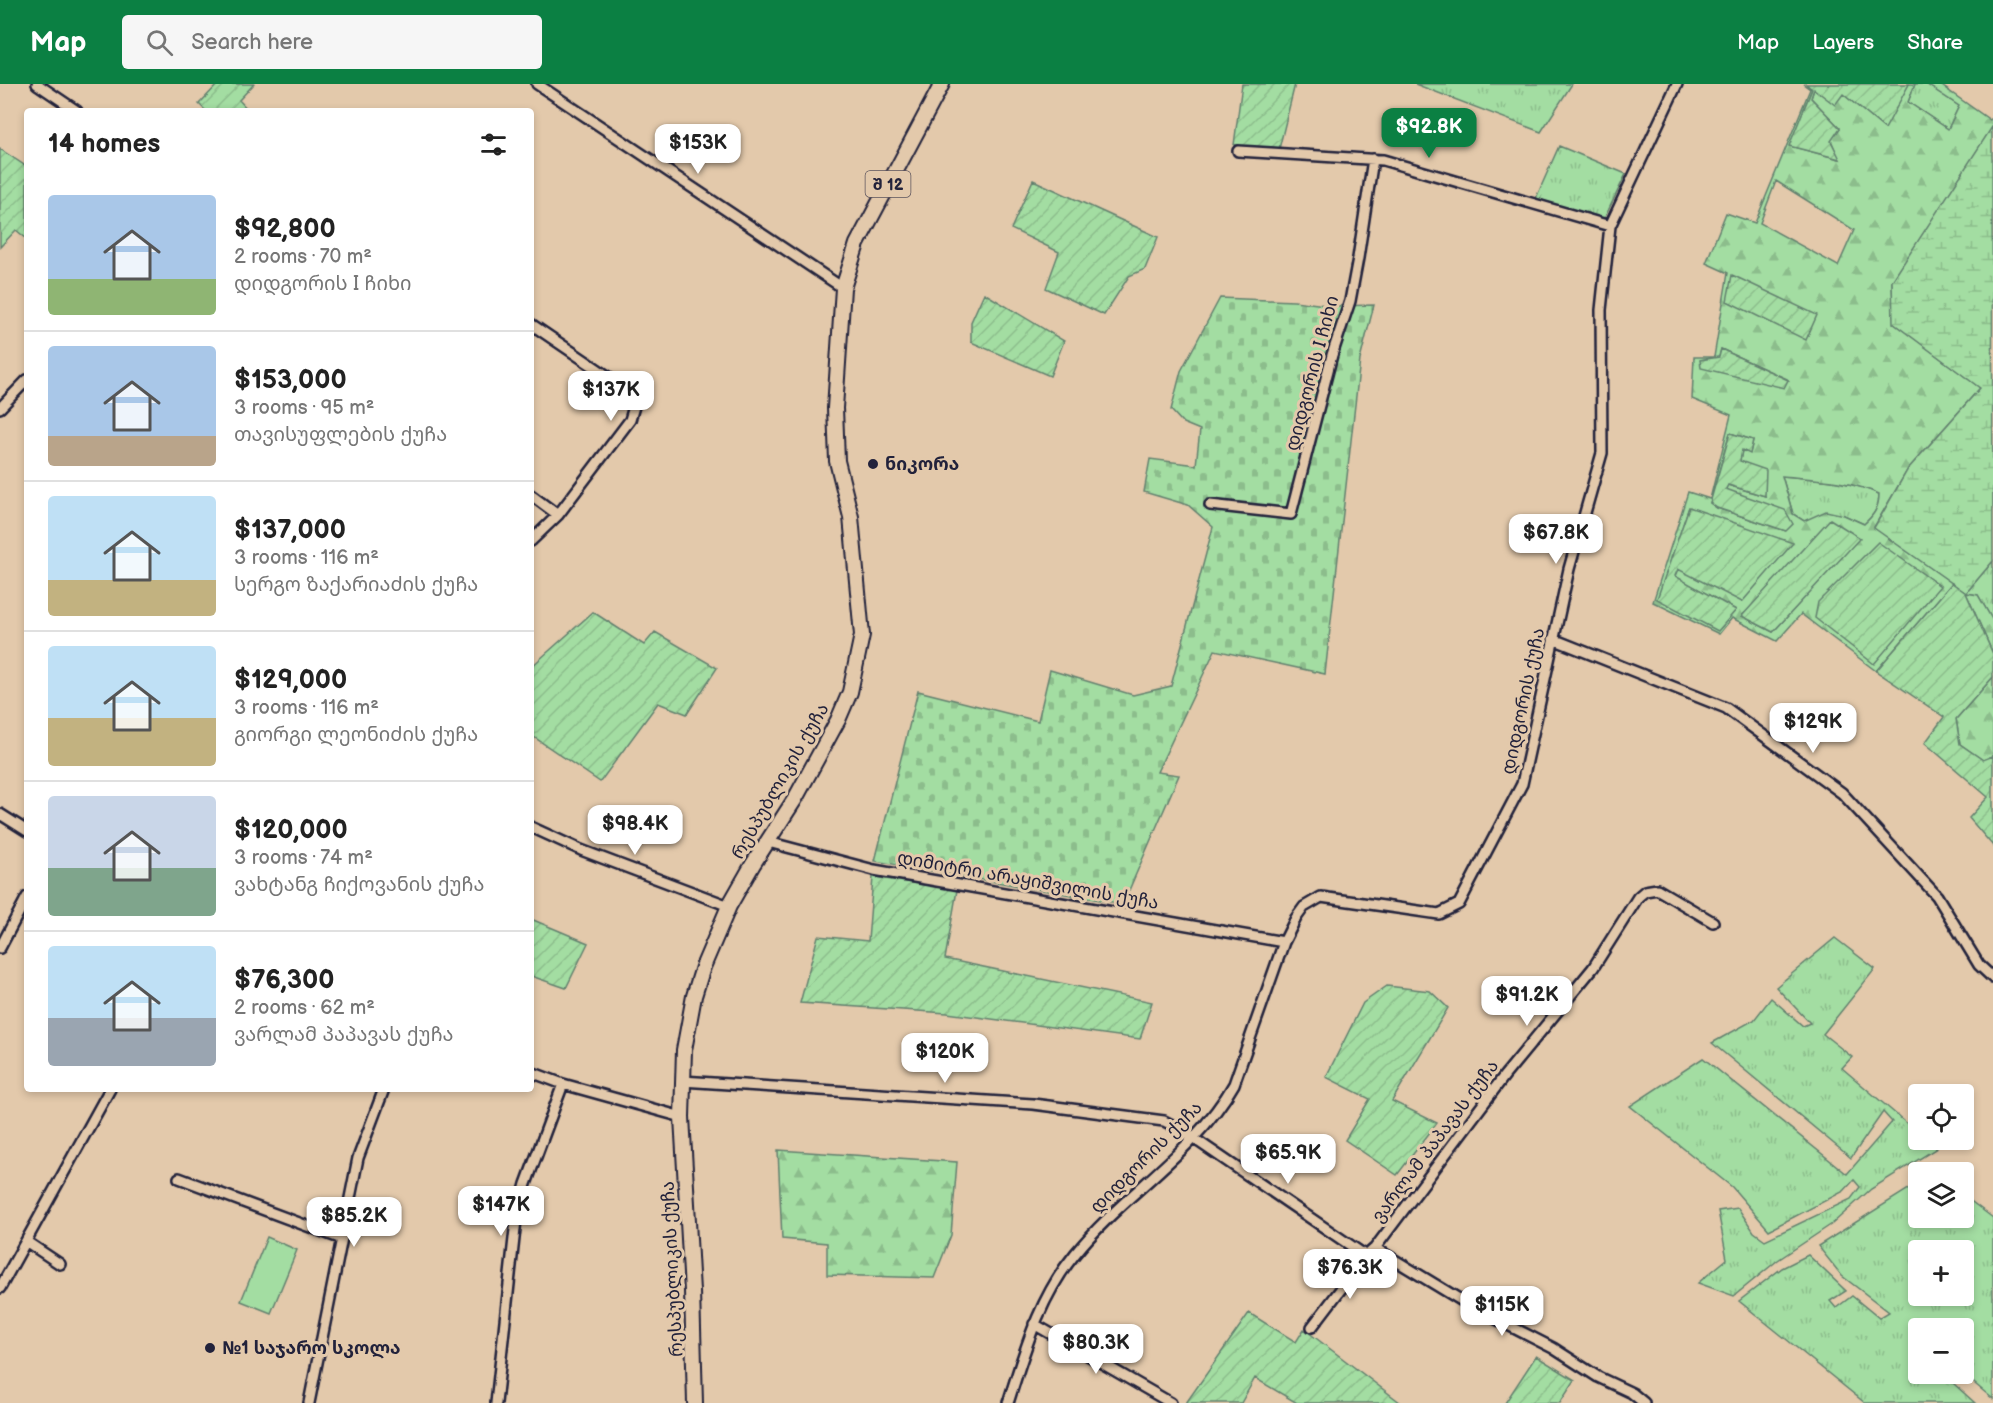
<!DOCTYPE html>
<html lang="en">
<head>
<meta charset="utf-8">
<style>
	body { margin:0; font-family:"Balsamiq Sans","Noto Sans Georgian",sans-serif; background:#f6f6f6; color:#222; height:100vh; display:flex; flex-direction:column; font-size:22px; white-space:nowrap }
	* { box-sizing:border-box; margin:0 }
	p { font-size:20px; color:#767676 }
	.icon { flex:none; width:33px; height:33px; fill:none; stroke:currentColor; stroke-width:2; stroke-linecap:round; stroke-linejoin:round }
	.map { position:relative; flex:1; overflow:hidden }
	.details { position:absolute; left:24px; top:24px; width:510px; height:984px; display:flex; flex-direction:column; background:#fff; border-radius:6px; box-shadow:0 3px 9px #0003 }
	.details>* { flex:none }
	.tools { position:absolute; left:1908px; top:1000px; display:grid; gap:12px }
	.tools a { display:grid; place-items:center; width:66px; height:66px; border-radius:6px; background:#fff; box-shadow:0 3px 9px #0003; font-size:30px }
	.price { position:absolute; translate:-50% -51px; padding:0 14px; border-radius:12px; background:#fff; color:#222; font-size:20px; line-height:39px; filter:drop-shadow(0 2px 3px #0008) }
	.price::after { content:''; position:absolute; left:50%; top:36px; width:18px; height:14px; margin-left:-9px; background:inherit; clip-path:polygon(0 0,100% 0,50% 100%) }
	.price.active { background:#0b8043; color:#fff }
	ul { padding:0; list-style:none }
	li { display:flex; align-items:center; gap:18px; height:150px; padding:0 24px }
	li+li { border-top:2px solid #e0e0e0 }
	li span { display:grid; place-items:center; flex:none; width:168px; height:120px; border-radius:6px; color:#555 }
	li>.icon { margin-inline-start:auto }
	span .icon { width:72px; height:72px; fill:#fffc; stroke-width:1 }
	li b { font-size:26px }
	h2 { display:flex; justify-content:space-between; align-items:center; height:72px; padding:0 24px; font-size:26px }
	header { display:flex; align-items:center; gap:36px; box-sizing:border-box; height:84px; padding:0 30px; background:#0b8043; color:#fff }
	header strong { font-size:28px }
	nav { display:flex; gap:33px; margin-inline-start:auto; font-size:21px }
	.search { width:420px; height:54px; background:#f6f6f6; display:flex; align-items:center; gap:15px; box-sizing:border-box; padding:0 21px; border-radius:6px; color:#767676; font-size:22px }
	.map>svg:first-child { display:block }
	.grass { fill:url(#grass-tufts); stroke:#62806e; stroke-width:1.5; fill-rule:evenodd }
	.forest { fill:url(#forest-firs); stroke:#62806e; stroke-width:1.5; fill-rule:evenodd }
	.wetland { fill:url(#wetland-marsh); stroke:#62806e; stroke-width:1.5 }
	.cemetery { fill:url(#cemetery-stones); stroke:#62806e; stroke-width:1.5 }
	.garden { fill:url(#garden-furrows); stroke:#62806e; stroke-width:1.5 }
	.pitch { fill:#a3dda2; stroke:#62806e; stroke-width:1.5 }
	.lines { fill:none; stroke-linecap:round; stroke-linejoin:round }
	.street-casing { stroke:#22223b; stroke-width:14 }
	.primary-casing { stroke:#22223b; stroke-width:18 }
	.street { stroke:#e3c9ab; stroke-width:9 }
	.primary { stroke:#e3c9ab; stroke-width:14 }
	.poi-dot { fill:#22223b; stroke:#e3c9ab; stroke-width:2 }
	.labels { text-anchor:middle; stroke-width:6; stroke-linejoin:round; paint-order:stroke }
	.shield { fill:#e3c9ab; stroke:#5c545d; stroke-width:1.5 }
	.shield-label { font-size:16px; font-weight:bold; fill:#22223b }
	.street-label { font-size:18px; fill:#22223b; stroke:#e3c9ab }
	.poi-label { font-size:18px; font-weight:bold; fill:#22223b; stroke:#e3c9ab; text-anchor:start }
</style>
</head>
<body>
<header>
<strong>Map</strong>
<div class="search"><svg class="icon" aria-label="search" viewBox="0 0 24 24"><circle cx="10" cy="10" r="6"/><path d="M15 15l6 6"/></svg>Search here</div>
<nav><a>Map</a><a>Layers</a><a>Share</a></nav>
</header>
<div class="map">
<svg width="1993" height="1319" viewBox="0 0 1993 1319">
	<defs>
		<pattern id="grass-tufts" width="24" height="20" patternUnits="userSpaceOnUse" patternTransform="scale(1.5)"><rect width="24" height="20" fill="#a3dda2"/><path d="M3 7l-1-3M5 7V3M7 7l1-3M15 17l-1-3M17 17v-4M19 17l1-3" fill="none" stroke="#8cbd8c"/></pattern>
		<pattern id="forest-firs" width="22" height="20" patternUnits="userSpaceOnUse" patternTransform="scale(1.5)"><rect width="22" height="20" fill="#a3dda2"/><path d="M5 1l3.5 6h-7zM16 11l3.5 6h-7z" fill="#8cbd8c"/></pattern>
		<pattern id="wetland-marsh" width="20" height="14" patternUnits="userSpaceOnUse" patternTransform="scale(1.5)"><rect width="20" height="14" fill="#a3dda2"/><path d="M1 5h8M5 5V1M11 12h8M15 12V8" fill="none" stroke="#8cbd8c"/></pattern>
		<pattern id="cemetery-stones" width="16" height="16" patternUnits="userSpaceOnUse" patternTransform="scale(1.5)"><rect width="16" height="16" fill="#a3dda2"/><path d="M2 7V4a2 2 0 0 1 4 0v3zM10 15v-3a2 2 0 0 1 4 0v3z" fill="#8cbd8c"/></pattern>
		<pattern id="garden-furrows" width="10" height="10" patternUnits="userSpaceOnUse" patternTransform="scale(1.5)"><rect width="10" height="10" fill="#a3dda2"/><path d="M-1 1l2-2M0 10L10 0M9 11l2-2" fill="none" stroke="#8cbd8c"/></pattern>
	</defs>
	<rect width="100%" height="100%" fill="#e3c9ab"/>
	<filter id="ink" filterUnits="userSpaceOnUse"><feTurbulence type="fractalNoise" baseFrequency=".0167" numOctaves="2"/><feDisplacementMap in="SourceGraphic" scale="12" xChannelSelector="R" yChannelSelector="G"/><feConvolveMatrix kernelMatrix="1 2 1 2 8 2 1 2 1" color-interpolation-filters="sRGB"/></filter>
	<g filter="url(#ink)">
		<!-- grass -->
		<path class="grass" d="M1415,0h157l-31,48z
			M1915,0h11l33,22 -11,23 -40,-27z
			M1559,62l67,28 -23,47 -67,-23z
			M1782,392c32,3 67,4 97,18 0,14 -5,21 -15,30l-20,-9 -40,6 -11,-7z
			M1993,477v60l-15,-26 -12,-2z
			M1835,854l40,31 -52,65 29,23 -10,11 76,65v7h9l10,8 -66,41 -39,35 -54,36 -44,36 -36,-13 29,-24 -9,-48 20,-3 16,24 11,8 86,-41 9,-12 -6,-7 -10,11 -75,39 -37,-43 -102,-81 73,-48 144,116 45,-52 -9,-10 -32,46 -139,-115 42,-23 17,-22 32,28 7,-3 -34,-36z
			M1918,1099v35h46v-22l29,22v181l-30,-25 1,-45h-46v45h25l32,29h-110l-126,-102 43,-33 26,-13 38,36 -16,10 6,7 16,-12 27,22 10,-6 -47,-36 -24,-30zM1918,1167h46v45h-46z"/>
		<!-- forest -->
		<path class="forest" d="M1803,0l9,5 -22,57 49,13 -8,-19 9,-12 -29,-30 3,-9 29,5 41,34 25,-44h6l-7,18 40,27 11,-23 -33,-22h13l51,36 3,-3v11h-1l-100,154 2,41 86,65 -72,81 -34,58 78,56 -76,88 -75,-57 -24,27 -45,-23 -13,16 -66,-32 35,-110 22,7 21,-84 -39,-16 2,-42h20l14,-84 -22,-10 20,-50 29,10 55,-134zM1776,97l78,49 -16,36 -78,-43zM1721,265l66,30 1,1 -88,-20 19,-3zM1730,349l23,7 -3,13 -8,-3 -2,11 25,35 -38,-11 -1,4 60,42 -69,-23 -7,-5zM1782,392c33,3 67,4 97,18 0,14 -5,21 -15,30l-20,-9 -18,-4 -22,10 -11,-7zM1689,423l-11,62 -4,7 62,34 -18,20 -60,-31zM1859,454l-86,94 -31,-16v-1z
			M1966,509l12,2 15,26v33z
			M1993,593v79l-10,4 -23,-16 -4,-25z
			M778,1066l179,12 -6,73 -17,43 -107,-3v-32l-45,-4z"/>
		<!-- wetland -->
		<path class="wetland" d="M1992,43l1,434 -27,32 -92,-65 34,-59 72,-81 -87,-65 -1,-42z"/>
		<!-- cemetery -->
		<path class="cemetery" d="M1220,214l74,3 39,5 41,-1 -14,55 -35,314 -110,-24 -58,122 22,3 -56,129 -248,-43 43,-170 120,30 12,-51 83,25 38,-9 42,-159 -25,-22 -44,-13 6,-33 46,6 4,-35 -17,-7 -12,-13 10,-39z"/>
		<!-- garden -->
		<path class="garden" d="M218,0h36l-15,16 10,11h-43l-7,-7z
			M1242,0h53l-16,65 -45,-4z
			M1806,0h103l-24,45 -42,-35 -8,11 -21,-16 -3,9 29,30 -9,13 9,18 -51,-13 23,-57z
			M0,65l27,18v72l-11,-9 -16,17z
			M1033,96l125,57 -13,32 -16,7 -25,39 -58,-27 13,-36 -48,-23z
			M1732,191l85,40 -11,25 -79,-39z
			M984,209l80,48 -14,35 -79,-34v-20z
			M1721,265l67,31 -4,8 -83,-20 -1,-8 19,-3z
			M1730,349l23,7 -3,14 -8,-4 -2,11 26,9 -1,26 -37,-11 -2,4 59,21 8,14 -7,7 -69,-23 -7,-5z
			M1689,423l104,36 -51,59 -64,-33 -3,7 61,34 -18,21 -61,-32z
			M1830,435l30,19 -87,94 -31,-16z
			M1878,458l62,44 -66,78 -59,-46 3,-16z
			M1952,499l14,10 27,61v23l-37,42 4,25 23,16 10,-4v90l-24,-28 19,-21 -63,-54 19,-26 -68,-46z
			M593,528l51,33 11,-13 62,36 -30,46 -29,-11 -58,79 -69,-47v-68z
			M873,793l84,13 -12,69 207,43 -12,37 -193,-26 -147,-10 18,-67 50,5z
			M531,835l57,24 -22,45 -35,-12z
			M1387,902l43,5 18,17 -56,93 45,22 -40,52 -52,-35 25,-41 -44,-22 37,-74z
			M1249,1229l47,29 8,-13 97,74h-104l-42,-25 -14,25h-55z
			M1536,1272l39,24 -15,23h-55z"/>
		<!-- pitch -->
		<path class="pitch" d="M267,1153l30,13 -26,63 -30,-12z"/>
		<g class="lines">
			<!-- street casing -->
			<g class="street-casing">
				<path id="street" d="M37,0l40,27
					M537,0l306,204
					M1238,67l145,9 227,66
					M531,240l106,72 -7,24 -72,95 -27,26
					M0,324l27,-28
					M531,411l27,20
					M1210,421l81,9 41,-159 18,-54 8,-43 15,-99
					M1553,555l173,69 116,85 95,103 42,69 14,13
					M0,730l27,17
					M531,743l50,23 148,56
					M768,758l106,28 410,72
					M0,864l27,-51
					M531,988l32,12 119,33
					M682,997l351,23 131,17 16,8 186,127
					M179,1094l163,61
					M27,1158l33,22
					M1375,1164l94,57 84,43 45,29 34,16 12,10
					M0,1204l110,-199
					M1034,1240l137,79
					M1312,1243l54,-71 9,-8 130,-173 88,-107 45,-71 7,-6 12,-2 56,33
					M309,1319l49,-245 26,-69
					M496,1319l20,-183 10,-36 37,-100
					M1008,1319c17,-53 31,-105 67,-149 49,-61 120,-101 159,-170l50,-142 12,-24 8,-11 17,-10 118,17 20,-10 63,-120 47,-215 33,-116 -1,-143 9,-84 67,-142"/>
			</g>
			<!-- primary casing -->
			<g class="primary-casing">
				<path id="primary" d="M695,1319l-3,-112 -10,-174 2,-67 10,-54 9,-29 26,-61 24,-42 42,-65 43,-79 12,-28 12,-57 -11,-118 -14,-56 -2,-53 8,-120 14,-44 85,-160"/>
			</g>
			<!-- street -->
			<use href="#street" class="street"/>
			<!-- primary -->
			<use href="#primary" class="primary"/>
		</g>
	</g>
	<!-- markers -->
	<g class="poi-dot">
		<circle cx="873" cy="380" r="6"/>
		<circle cx="210" cy="1264" r="6"/>
	</g>
	<g class="labels">
		<!-- shield labels -->
		<rect class="shield" x="865.5" y="87" width="45" height="26" rx="4.5"/>
		<g class="shield-label">
			<text x="888" y="106">შ 12</text>
		</g>
		<!-- street labels -->
		<g class="street-label">
			<text transform="translate(1312 289) rotate(-75)" y="6">დიდგორის I ჩიხი</text>
			<text transform="translate(1523 617) rotate(-78)" y="6">დიდგორის ქუჩა</text>
			<text transform="translate(780 697) rotate(-60)" y="6">რესპუბლიკის ქუჩა</text>
			<text transform="translate(1028 796) rotate(10)" y="6">დიმიტრი არაყიშვილის ქუჩა</text>
			<text transform="translate(1435 1057) rotate(-53)" y="6">ვარლამ პაპავას ქუჩა</text>
			<text transform="translate(1146 1073) rotate(-45)" y="6">დიდგორის ქუჩა</text>
			<text transform="translate(672 1185) rotate(-93)" y="6">რესპუბლიკის ქუჩა</text>
		</g>
		<!-- poi labels -->
		<g class="poi-label">
			<text x="885" y="386">ნიკორა</text>
			<text x="222" y="1270">№1 საჯარო სკოლა</text>
		</g>
	</g>
</svg>
<div class="tools">
<a><svg class="icon" aria-label="locate" viewBox="0 0 24 24"><circle cx="12" cy="12" r="6"/><path d="M12 2v4M12 18v4M2 12h4M18 12h4"/></svg></a>
<a><svg class="icon" aria-label="layers" viewBox="0 0 24 24"><path d="M12 4l9 5-9 5-9-5zM3 14l9 5 9-5"/></svg></a>
<a>+</a>
<a>−</a>
</div>
<b class="price active" style="left:1429px;top:75px">$92.8K</b>
<b class="price" style="left:698px;top:91px">$153K</b>
<b class="price" style="left:611px;top:338px">$137K</b>
<b class="price" style="left:1556px;top:481px">$67.8K</b>
<b class="price" style="left:1813px;top:670px">$129K</b>
<b class="price" style="left:635px;top:772px">$98.4K</b>
<b class="price" style="left:1527px;top:943px">$91.2K</b>
<b class="price" style="left:945px;top:1000px">$120K</b>
<b class="price" style="left:1288px;top:1101px">$65.9K</b>
<b class="price" style="left:501px;top:1153px">$147K</b>
<b class="price" style="left:354px;top:1164px">$85.2K</b>
<b class="price" style="left:1350px;top:1216px">$76.3K</b>
<b class="price" style="left:1502px;top:1253px">$115K</b>
<b class="price" style="left:1096px;top:1291px">$80.3K</b>
<section class="details">
<h2>14 homes<svg class="icon" aria-label="filters" viewBox="0 0 24 24"><path d="M4 7h16M4 17h16"/><circle cx="9" cy="7" r="2"/><circle cx="15" cy="17" r="2"/></svg></h2>
<ul>
<li><span style="background:linear-gradient(#a9c7e8 70%,#8fb573 0)"><svg class="icon" aria-label="home" viewBox="0 0 24 24"><path d="M3 11l9-7 9 7M6 9v11h12V9"/></svg></span><div><b>$92,800</b><p>2 rooms · 70 m²</p><p>დიდგორის I ჩიხი</p></div></li>
<li><span style="background:linear-gradient(#a9c7e8 75%,#b9a48a 0)"><svg class="icon" aria-label="home" viewBox="0 0 24 24"><path d="M3 11l9-7 9 7M6 9v11h12V9"/></svg></span><div><b>$153,000</b><p>3 rooms · 95 m²</p><p>თავისუფლების ქუჩა</p></div></li>
<li><span style="background:linear-gradient(#bfe0f5 70%,#c2b280 0)"><svg class="icon" aria-label="home" viewBox="0 0 24 24"><path d="M3 11l9-7 9 7M6 9v11h12V9"/></svg></span><div><b>$137,000</b><p>3 rooms · 116 m²</p><p>სერგო ზაქარიაძის ქუჩა</p></div></li>
<li><span style="background:linear-gradient(#bfe0f5 60%,#c2b280 0)"><svg class="icon" aria-label="home" viewBox="0 0 24 24"><path d="M3 11l9-7 9 7M6 9v11h12V9"/></svg></span><div><b>$129,000</b><p>3 rooms · 116 m²</p><p>გიორგი ლეონიძის ქუჩა</p></div></li>
<li><span style="background:linear-gradient(#c9d6e8 60%,#7fa58c 0)"><svg class="icon" aria-label="home" viewBox="0 0 24 24"><path d="M3 11l9-7 9 7M6 9v11h12V9"/></svg></span><div><b>$120,000</b><p>3 rooms · 74 m²</p><p>ვახტანგ ჩიქოვანის ქუჩა</p></div></li>
<li><span style="background:linear-gradient(#bfe0f5 60%,#9aa5b1 0)"><svg class="icon" aria-label="home" viewBox="0 0 24 24"><path d="M3 11l9-7 9 7M6 9v11h12V9"/></svg></span><div><b>$76,300</b><p>2 rooms · 62 m²</p><p>ვარლამ პაპავას ქუჩა</p></div></li>
</ul>
</section>
</div>
</body>
</html>
